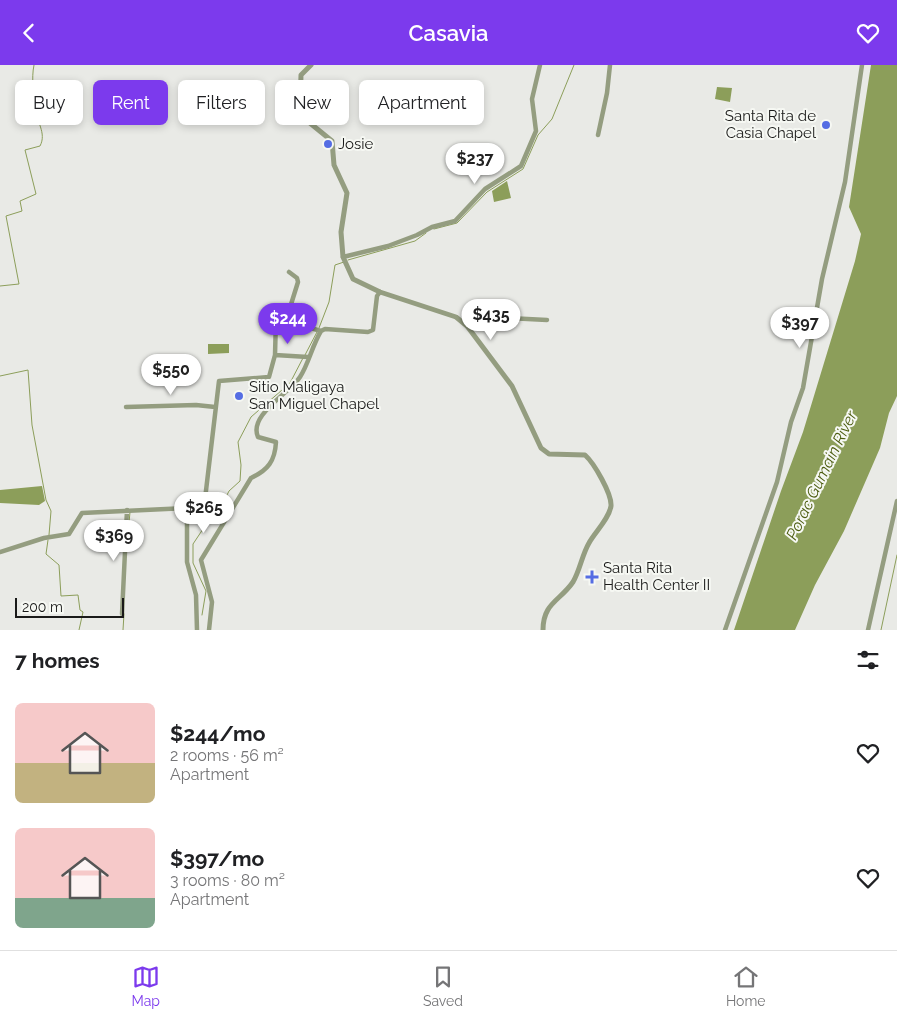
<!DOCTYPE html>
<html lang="en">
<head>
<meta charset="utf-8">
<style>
	body { margin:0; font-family:Raleway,sans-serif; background:#f6f6f6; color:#202124; height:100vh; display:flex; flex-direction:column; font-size:19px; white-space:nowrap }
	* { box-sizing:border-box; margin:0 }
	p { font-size:16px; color:#757577 }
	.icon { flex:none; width:28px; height:28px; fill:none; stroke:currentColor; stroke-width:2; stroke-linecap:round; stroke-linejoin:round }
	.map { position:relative; height:565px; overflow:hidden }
	.sheet { display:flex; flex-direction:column; background:#fff; flex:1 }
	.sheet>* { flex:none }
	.hud { position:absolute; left:15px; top:15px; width:500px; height:45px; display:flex; gap:10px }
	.scale { position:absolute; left:15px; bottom:12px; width:109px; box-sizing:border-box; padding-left:5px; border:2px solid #1a1a19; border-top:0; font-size:14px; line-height:18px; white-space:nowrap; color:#1a1a19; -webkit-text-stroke:4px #f6f8f3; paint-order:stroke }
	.price { position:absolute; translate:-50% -42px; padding:0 11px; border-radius:18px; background:#fff; color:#222; font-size:16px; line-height:32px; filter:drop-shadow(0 1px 2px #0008) }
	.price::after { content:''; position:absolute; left:50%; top:30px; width:15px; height:11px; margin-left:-8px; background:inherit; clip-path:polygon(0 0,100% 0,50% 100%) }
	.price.active { background:#7c3aed; color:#fff }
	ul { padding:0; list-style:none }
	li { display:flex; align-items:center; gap:15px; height:125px; padding:0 15px }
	li span { display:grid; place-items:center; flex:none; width:140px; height:100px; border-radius:8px; color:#555 }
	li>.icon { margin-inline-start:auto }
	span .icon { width:60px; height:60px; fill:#fffc; stroke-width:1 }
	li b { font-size:21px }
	h2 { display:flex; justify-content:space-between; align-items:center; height:60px; padding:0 15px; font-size:21px }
	.pill { padding:0 18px; border-radius:8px; background:#fff; box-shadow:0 2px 8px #0003; font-size:18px; line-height:45px }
	.pill.active { background:#7c3aed; color:#fff }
	header { display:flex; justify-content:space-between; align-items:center; height:65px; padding:0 15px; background:#7c3aed; color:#fff; font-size:22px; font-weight:600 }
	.tabs { display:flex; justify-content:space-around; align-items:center; height:70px; border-top:1px solid #e0e0e0; background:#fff; font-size:14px; color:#757577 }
	.tabs a { display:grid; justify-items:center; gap:2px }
	.tabs .active { color:#7c3aed }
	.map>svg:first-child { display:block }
	.water { fill:#8c9e5a }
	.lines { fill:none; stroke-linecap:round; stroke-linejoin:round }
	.stream { stroke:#8c9e5a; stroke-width:1 }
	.minor { stroke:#949d80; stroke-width:4.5 }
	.tertiary { stroke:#949d80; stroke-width:5 }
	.poi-dot { fill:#556de3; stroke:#f6f8f3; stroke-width:2 }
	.labels { text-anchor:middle; stroke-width:4; stroke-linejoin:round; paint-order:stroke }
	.poi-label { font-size:15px; fill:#1a1a19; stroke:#f6f8f3; text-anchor:start }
	.water-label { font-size:16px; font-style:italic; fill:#4d5d10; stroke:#f6f8f3 }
</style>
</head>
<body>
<header><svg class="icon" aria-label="back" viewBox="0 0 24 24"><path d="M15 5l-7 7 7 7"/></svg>Casavia<svg class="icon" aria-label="heart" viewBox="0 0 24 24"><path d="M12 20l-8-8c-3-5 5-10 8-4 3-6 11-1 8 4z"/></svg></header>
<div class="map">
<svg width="897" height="565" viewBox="0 0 897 565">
	<rect width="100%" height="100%" fill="#e9eae6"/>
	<!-- water -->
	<path class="water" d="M871,0h26v331l-8,17 -9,35 -36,83 -29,54 -20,45h-61l47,-139 22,-59 52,-171 6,-27 -12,-27z
		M717,22l15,1 -2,14 -15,-3z
		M507,116l4,17 -17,4 -2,-11z
		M208,279h21v9l-21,1z
		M42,421l3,15 -6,4 -39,-2v-13z"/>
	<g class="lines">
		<!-- stream -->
		<path class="stream" d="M434,164l23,-6 30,-31 36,-23 15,-34 14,-16 22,-54
			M348,195l67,-19 11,-8
			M0,221l19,-2 -13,-68 16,-5 -2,-10 16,-7 -11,-44 15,-4c7,-13 -4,-25 -5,-38 -1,-14 -4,-29 -1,-43
			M319,263l10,-26 6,-37 9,-3
			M305,290l12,-23
			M0,311l28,-6 4,55 14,75 5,11 -2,24
			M129,458l1,-11
			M48,475l-2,14 13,11 2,31 17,-1 2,15 3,2 -4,18
			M202,550l4,-24 -13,-28v-19l12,-18 12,-11 12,-24 11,-10 1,-16 -3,-23 13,-25 39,-34 13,-25
			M123,565l1,-16
			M881,565l16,-75"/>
		<!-- minor -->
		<path class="minor" d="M598,70l9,-42 3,-28
			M343,192l45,-11 29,-11 15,-8 23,-6 30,-32 36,-23 15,-35 -4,-32 8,-34
			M283,254l5,-5 10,-32 -1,-4 -8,-6
			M467,261l19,-9 61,3
			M275,290l33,2
			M126,342l70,-2 19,2
			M0,487l44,-14 25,-4 13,-21 105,-5
			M122,549l5,-104
			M197,565l-1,-35 -9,-33v-54l12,-3 6,-6 14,-118 50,-4 6,-22 1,-37 45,13
			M209,565l3,-28 -11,-42 50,-82c17,-8 24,-17 25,-36l-18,-5c-10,-22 32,-44 42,-60 9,-14 12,-31 21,-46l4,-2 43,3 5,-2 4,-34 3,-4
			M725,565l52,-148 14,-60 12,-34 19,-109 23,-97 17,-117
			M868,565l29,-129"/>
		<!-- tertiary -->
		<path class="tertiary" d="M311,0l-10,10 -1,34 5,10 27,22 2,24 13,28 -6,39 2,25 10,22 27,13 76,25 11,9 45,60 29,62 8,6 36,1c9,8 27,39 26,51 -2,13 -16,26 -22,37 -7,12 -9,27 -16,39 -13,19 -30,21 -30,48"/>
	</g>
	<!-- markers -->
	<g class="poi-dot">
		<circle cx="826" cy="60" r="5"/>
		<circle cx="328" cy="79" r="5"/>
		<circle cx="239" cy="331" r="5"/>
		<path d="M589.5 504.5h5v5h5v5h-5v5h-5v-5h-5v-5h5z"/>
	</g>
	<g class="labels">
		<!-- poi labels -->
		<g class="poi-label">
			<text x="816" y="56" text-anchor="end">Santa Rita de<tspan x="816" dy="17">Casia Chapel</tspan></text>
			<text x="338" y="84">Josie</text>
			<text x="249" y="327">Sitio Maligaya<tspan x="249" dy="17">San Miguel Chapel</tspan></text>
			<text x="603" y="508">Santa Rita<tspan x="603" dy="17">Health Center II</tspan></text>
		</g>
		<!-- water labels -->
		<g class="water-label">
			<text transform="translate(821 410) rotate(-64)" y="6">Porac Gumain River</text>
		</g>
	</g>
</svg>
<div class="scale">200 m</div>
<b class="price" style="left:475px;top:120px">$237</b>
<b class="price" style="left:491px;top:276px">$435</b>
<b class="price active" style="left:288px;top:280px">$244</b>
<b class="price" style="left:800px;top:284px">$397</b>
<b class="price" style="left:171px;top:331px">$550</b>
<b class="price" style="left:204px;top:469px">$265</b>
<b class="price" style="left:114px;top:497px">$369</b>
<div class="hud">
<a class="pill">Buy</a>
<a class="pill active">Rent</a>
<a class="pill">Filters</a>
<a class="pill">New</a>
<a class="pill">Apartment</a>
</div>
</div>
<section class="sheet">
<h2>7 homes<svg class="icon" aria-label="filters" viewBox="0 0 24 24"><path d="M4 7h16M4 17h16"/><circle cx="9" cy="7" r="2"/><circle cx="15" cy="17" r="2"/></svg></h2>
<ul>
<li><span style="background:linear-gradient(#f6c9c9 60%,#c2b280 0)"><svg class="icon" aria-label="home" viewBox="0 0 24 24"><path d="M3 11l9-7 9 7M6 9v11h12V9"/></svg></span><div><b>$244/mo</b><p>2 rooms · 56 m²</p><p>Apartment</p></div><svg class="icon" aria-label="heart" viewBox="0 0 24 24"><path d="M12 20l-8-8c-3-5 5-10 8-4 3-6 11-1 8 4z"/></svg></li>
<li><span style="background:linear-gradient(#f6c9c9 70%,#7fa58c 0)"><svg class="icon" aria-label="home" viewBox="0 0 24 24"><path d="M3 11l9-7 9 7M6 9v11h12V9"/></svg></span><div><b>$397/mo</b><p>3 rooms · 80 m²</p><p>Apartment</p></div><svg class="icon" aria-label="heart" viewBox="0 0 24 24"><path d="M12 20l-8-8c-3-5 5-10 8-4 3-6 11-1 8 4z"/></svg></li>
</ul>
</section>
<nav class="tabs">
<a class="active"><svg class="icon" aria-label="map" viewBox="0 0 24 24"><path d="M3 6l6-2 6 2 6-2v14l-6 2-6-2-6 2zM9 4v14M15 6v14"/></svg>Map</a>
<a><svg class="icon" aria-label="saved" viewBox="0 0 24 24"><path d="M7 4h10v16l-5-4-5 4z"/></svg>Saved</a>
<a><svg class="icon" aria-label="home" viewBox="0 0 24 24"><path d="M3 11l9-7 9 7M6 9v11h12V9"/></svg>Home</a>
</nav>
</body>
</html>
